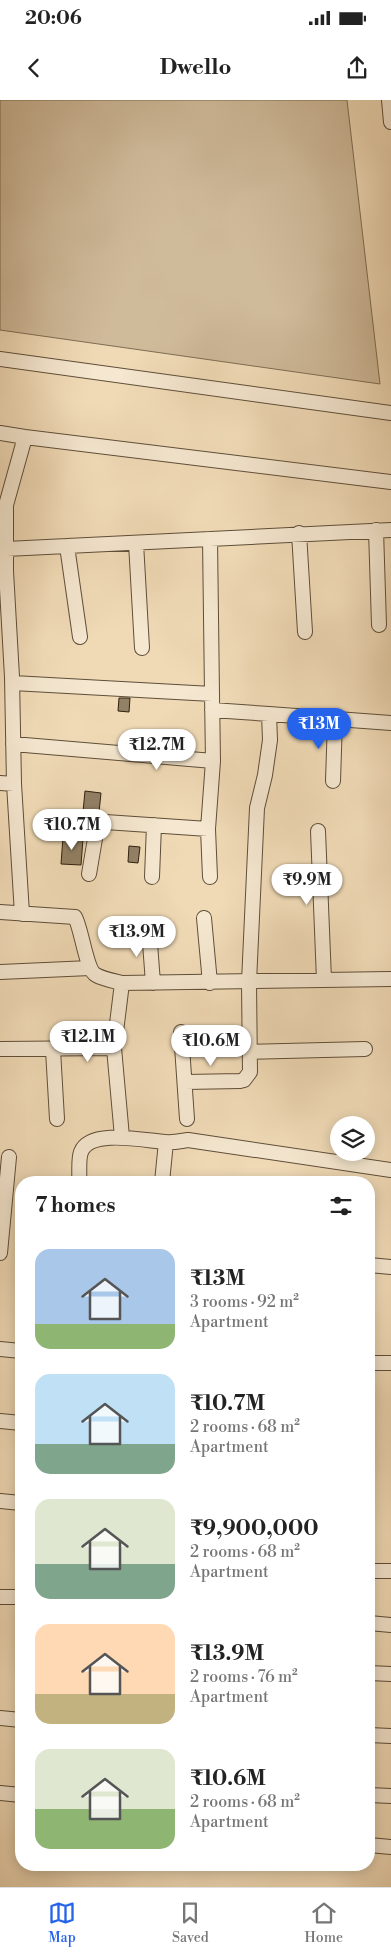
<!DOCTYPE html>
<html lang="en">
<head>
<meta charset="utf-8">
<style>
	body { margin:0; font-family:"Libre Bodoni",serif; background:#f2f2f2; color:#222; height:100vh; display:flex; flex-direction:column; font-size:19px; white-space:nowrap }
	* { box-sizing:border-box; margin:0 }
	p { font-size:16px; color:#767676 }
	.icon { flex:none; width:28px; height:28px; fill:none; stroke:currentColor; stroke-width:2; stroke-linecap:round; stroke-linejoin:round }
	.map { position:relative; flex:1; overflow:hidden }
	.details { position:absolute; left:15px; top:1076px; width:360px; height:695px; display:flex; flex-direction:column; background:#fff; border-radius:20px; box-shadow:0 2px 12px #0003 }
	.details>* { flex:none }
	.controls { position:absolute; left:330px; top:1016px; display:grid; gap:10px }
	.controls a { display:grid; place-items:center; width:45px; height:45px; border-radius:50%; background:#fff; box-shadow:0 2px 12px #0003; font-size:25px }
	.price { position:absolute; translate:-50% -42px; padding:0 11px; border-radius:18px; background:#fff; color:#222; font-size:16px; line-height:32px; filter:drop-shadow(0 1px 2px #0008) }
	.price::after { content:''; position:absolute; left:50%; top:30px; width:15px; height:11px; margin-left:-8px; background:inherit; clip-path:polygon(0 0,100% 0,50% 100%) }
	.price.active { background:#2563eb; color:#fff }
	ul { padding:0; list-style:none }
	li { display:flex; align-items:center; gap:15px; height:125px; padding:0 20px }
	li span { display:grid; place-items:center; flex:none; width:140px; height:100px; border-radius:15px; color:#555 }
	li>.icon { margin-inline-start:auto }
	span .icon { width:60px; height:60px; fill:#fffc; stroke-width:1 }
	li b { font-size:21px }
	h2 { display:flex; justify-content:space-between; align-items:center; height:60px; padding:0 20px; font-size:21px }
	.status { display:flex; justify-content:space-between; align-items:center; height:35px; padding:0 25px; background:#fff; direction:ltr }
	.status svg { height:14px; fill:currentColor }
	header { display:flex; justify-content:space-between; align-items:center; height:65px; padding:0 20px; background:#fff; font-size:22px; font-weight:700 }
	.tab-bar { display:flex; justify-content:space-around; align-items:center; height:70px; border-top:1px solid #e0e0e0; background:#fff; font-size:14px; color:#767676 }
	.tab-bar a { display:grid; justify-items:center; gap:2px }
	.tab-bar .active { color:#2563eb }
	.map>svg:first-child { display:block }
	.green { fill:#cfba9a; stroke:#7f6d54 }
	.building { fill:#938166; stroke:#2f200f }
	.lines { fill:none; stroke-linecap:round; stroke-linejoin:round }
	.street-casing { stroke:#5f4e39; stroke-width:16 }
	.street { stroke:#f5e7d0; stroke-width:14 }
</style>
</head>
<body>
<div class="status"><b>20:06</b><svg viewBox="0 0 49 12"><path d="M0 12V9h3v3zM5 12V6h3v6zM10 12V3h3v9zM15 12V0h3v12zM26 1h20v11H26zM47 4h2v5h-2z"/></svg></div>
<header><svg class="icon" aria-label="back" viewBox="0 0 24 24"><path d="M15 5l-7 7 7 7"/></svg>Dwello<svg class="icon" aria-label="share" viewBox="0 0 24 24"><path d="M12 15V3M7 8l5-5 5 5M5 13v7h14v-7"/></svg></header>
<div class="map">
<svg width="391" height="1787" viewBox="0 0 391 1787">
	<rect width="100%" height="100%" fill="#f0dab6"/>
	<filter id="stains"><feTurbulence type="fractalNoise" baseFrequency=".004" numOctaves="4"/><feColorMatrix values="0 0 0 0 .2 0 0 0 0 .09 0 0 0 0 .02 0 0 0 .5 -.17"/></filter>
	<radialGradient id="worn" r=".72"><stop offset=".6" stop-color="#630" stop-opacity="0"/><stop offset="1" stop-color="#630" stop-opacity=".3"/></radialGradient>
	<!-- green -->
	<path class="green" d="M0,0h347l33,284 -380,-54z"/>
	<!-- building -->
	<path class="building" d="M119,598h11l-1,14 -11,-1z
		M85,691l16,2 -2,19h-16z
		M63,737l20,2 -2,26 -20,-1z
		M129,746l11,1 -2,16 -10,-1z"/>
	<g class="lines">
		<!-- street casing -->
		<g class="street-casing">
			<path id="street" d="M389,0l2,22
				M0,259l391,54
				M0,333l25,4
				M376,430l3,95
				M299,433l6,99
				M136,443l6,105
				M67,446l13,91
				M6,449l385,-19
				M13,583l199,11 -2,-155
				M212,610l57,4
				M13,644l200,17 -1,-67
				M333,681l2,-61
				M0,683l14,1 -2,-107 -6,-106v-66l19,-68 366,45
				M14,684l8,130
				M76,720l132,9 2,48
				M208,729l5,-68
				M318,731l6,149
				M89,774l9,-53
				M152,777l2,-52
				M0,812l75,5c7,13 11,53 21,58 7,4 18,6 26,8l-8,65
				M204,818l6,65
				M149,830l4,53
				M0,872l90,-4
				M122,883l269,-4
				M181,932l6,87
				M0,949l114,-1 8,89
				M53,950l4,69
				M249,952l116,-3
				M185,982l55,-1 4,-1 6,-8 -1,-90 8,-174 8,-33 5,-35 -1,-26 122,9
				M79,1082c1,-9 -1,-22 2,-30 9,-24 66,-11 84,-10 8,1 16,-1 23,-2l203,30
				M162,1082l4,-40
				M0,1153l9,-96
				M369,1165l22,2
				M0,1249l21,2
				M369,1263h22
				M0,1321l21,2
				M0,1401l21,2
				M369,1471h22
				M0,1497h21
				M369,1523l22,2
				M369,1573l22,1
				M0,1618l21,2
				M369,1635l22,1
				M0,1693l21,2
				M369,1695l22,1
				M369,1745l22,2"/>
		</g>
		<!-- street -->
		<use href="#street" class="street"/>
	</g>
	<rect width="100%" height="100%" filter="url(#stains)"/>
	<rect width="100%" height="100%" fill="url(#worn)"/>
</svg>
<div class="controls">
<a><svg class="icon" aria-label="layers" viewBox="0 0 24 24"><path d="M12 4l9 5-9 5-9-5zM3 14l9 5 9-5"/></svg></a>
</div>
<b class="price active" style="left:319px;top:650px">₹13M</b>
<b class="price" style="left:157px;top:671px">₹12.7M</b>
<b class="price" style="left:72px;top:751px">₹10.7M</b>
<b class="price" style="left:307px;top:806px">₹9.9M</b>
<b class="price" style="left:137px;top:858px">₹13.9M</b>
<b class="price" style="left:88px;top:963px">₹12.1M</b>
<b class="price" style="left:211px;top:967px">₹10.6M</b>
<section class="details">
<h2>7 homes<svg class="icon" aria-label="filters" viewBox="0 0 24 24"><path d="M4 7h16M4 17h16"/><circle cx="9" cy="7" r="2"/><circle cx="15" cy="17" r="2"/></svg></h2>
<ul>
<li><span style="background:linear-gradient(#a9c7e8 75%,#8fb573 0)"><svg class="icon" aria-label="home" viewBox="0 0 24 24"><path d="M3 11l9-7 9 7M6 9v11h12V9"/></svg></span><div><b>₹13M</b><p>3 rooms · 92 m²</p><p>Apartment</p></div></li>
<li><span style="background:linear-gradient(#bfe0f5 70%,#7fa58c 0)"><svg class="icon" aria-label="home" viewBox="0 0 24 24"><path d="M3 11l9-7 9 7M6 9v11h12V9"/></svg></span><div><b>₹10.7M</b><p>2 rooms · 68 m²</p><p>Apartment</p></div></li>
<li><span style="background:linear-gradient(#dfe7d0 65%,#7fa58c 0)"><svg class="icon" aria-label="home" viewBox="0 0 24 24"><path d="M3 11l9-7 9 7M6 9v11h12V9"/></svg></span><div><b>₹9,900,000</b><p>2 rooms · 68 m²</p><p>Apartment</p></div></li>
<li><span style="background:linear-gradient(#ffd9b3 70%,#c2b280 0)"><svg class="icon" aria-label="home" viewBox="0 0 24 24"><path d="M3 11l9-7 9 7M6 9v11h12V9"/></svg></span><div><b>₹13.9M</b><p>2 rooms · 76 m²</p><p>Apartment</p></div></li>
<li><span style="background:linear-gradient(#dfe7d0 60%,#8fb573 0)"><svg class="icon" aria-label="home" viewBox="0 0 24 24"><path d="M3 11l9-7 9 7M6 9v11h12V9"/></svg></span><div><b>₹10.6M</b><p>2 rooms · 68 m²</p><p>Apartment</p></div></li>
</ul>
</section>
</div>
<nav class="tab-bar">
<a class="active"><svg class="icon" aria-label="map" viewBox="0 0 24 24"><path d="M3 6l6-2 6 2 6-2v14l-6 2-6-2-6 2zM9 4v14M15 6v14"/></svg>Map</a>
<a><svg class="icon" aria-label="saved" viewBox="0 0 24 24"><path d="M7 4h10v16l-5-4-5 4z"/></svg>Saved</a>
<a><svg class="icon" aria-label="home" viewBox="0 0 24 24"><path d="M3 11l9-7 9 7M6 9v11h12V9"/></svg>Home</a>
</nav>
</body>
</html>
